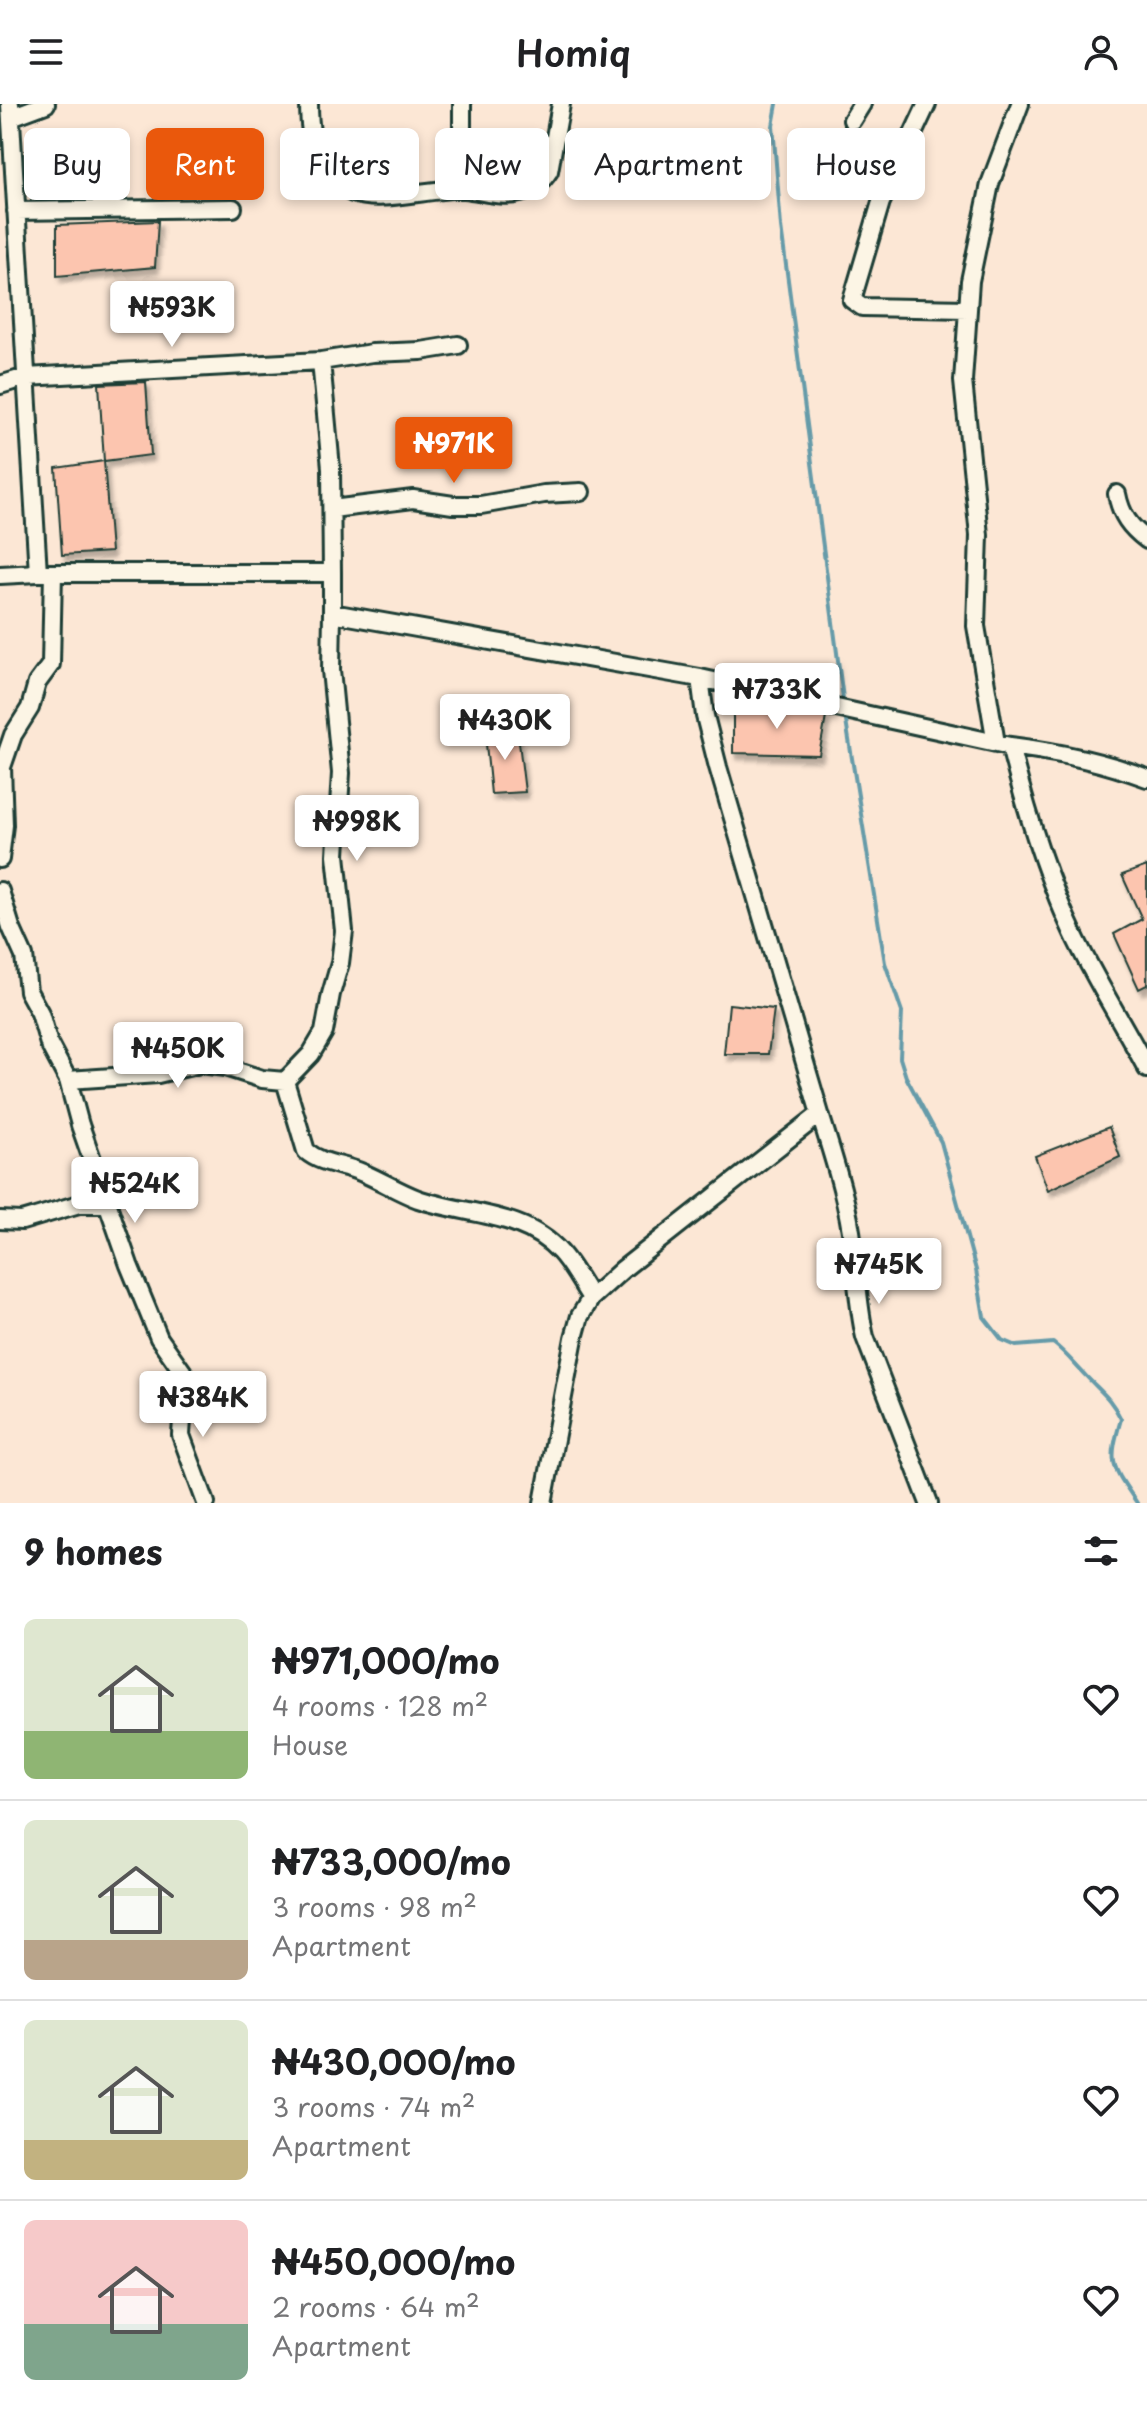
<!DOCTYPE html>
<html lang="en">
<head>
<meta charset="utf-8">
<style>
	body { margin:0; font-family:"Playpen Sans",sans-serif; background:#f6f6f6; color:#202124; height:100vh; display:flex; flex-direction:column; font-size:30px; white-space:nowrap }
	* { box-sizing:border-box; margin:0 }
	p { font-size:26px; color:#757577 }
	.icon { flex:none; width:44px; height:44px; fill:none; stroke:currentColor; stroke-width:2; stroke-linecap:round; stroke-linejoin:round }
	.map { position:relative; height:1399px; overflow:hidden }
	.panel { display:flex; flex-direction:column; background:#fff; flex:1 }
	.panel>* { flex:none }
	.guide { position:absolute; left:24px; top:24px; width:1100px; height:72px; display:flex; gap:16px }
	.price { position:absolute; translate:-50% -68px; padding:0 18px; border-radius:8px; background:#fff; color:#222; font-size:26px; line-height:52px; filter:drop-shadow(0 2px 4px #0008) }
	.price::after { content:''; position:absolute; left:50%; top:48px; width:24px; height:18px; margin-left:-12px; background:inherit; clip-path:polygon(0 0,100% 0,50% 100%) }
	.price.current { background:#ea580c; color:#fff }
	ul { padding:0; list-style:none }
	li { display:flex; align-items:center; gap:24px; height:200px; padding:0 24px }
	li+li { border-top:2px solid #e0e0e0 }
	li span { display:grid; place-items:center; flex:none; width:224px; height:160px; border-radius:12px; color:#555 }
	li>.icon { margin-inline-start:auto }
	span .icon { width:96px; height:96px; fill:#fffc; stroke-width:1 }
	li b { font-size:34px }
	h2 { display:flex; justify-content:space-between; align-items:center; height:96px; padding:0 24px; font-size:34px }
	.tag { padding:0 28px; border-radius:12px; background:#fff; box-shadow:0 4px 12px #0003; font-size:28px; line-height:72px }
	.tag.current { background:#ea580c; color:#fff }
	header { display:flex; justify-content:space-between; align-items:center; height:104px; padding:0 24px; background:#fff; font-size:36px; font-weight:600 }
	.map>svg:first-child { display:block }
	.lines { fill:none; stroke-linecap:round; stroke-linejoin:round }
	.stream { stroke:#669ba9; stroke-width:4 }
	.building { fill:#fcc5af; stroke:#1f3d34; stroke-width:2; filter:url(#shadow) }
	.minor-casing { stroke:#1f3d34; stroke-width:22 }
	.minor { stroke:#fcf5e5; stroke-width:16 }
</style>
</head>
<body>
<header><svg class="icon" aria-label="menu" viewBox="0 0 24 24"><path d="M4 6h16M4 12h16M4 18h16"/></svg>Homiq<svg class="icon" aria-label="person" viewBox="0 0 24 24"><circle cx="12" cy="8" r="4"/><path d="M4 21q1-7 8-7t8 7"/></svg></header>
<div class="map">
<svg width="1147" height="1399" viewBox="0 0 1147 1399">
	<defs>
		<filter id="shadow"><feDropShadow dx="3.5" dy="6" stdDeviation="2" flood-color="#0004"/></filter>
	</defs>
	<rect width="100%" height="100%" fill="#fce7d5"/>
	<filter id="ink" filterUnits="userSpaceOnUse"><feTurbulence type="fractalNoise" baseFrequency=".0125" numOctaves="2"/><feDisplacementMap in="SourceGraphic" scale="16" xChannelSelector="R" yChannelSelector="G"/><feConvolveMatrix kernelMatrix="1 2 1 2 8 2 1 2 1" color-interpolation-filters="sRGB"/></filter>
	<g filter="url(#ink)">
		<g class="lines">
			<!-- stream -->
			<path class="stream" d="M777,0l-4,22 8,101 63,479
				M845,611l40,248 17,49 -2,46 6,19 35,65 35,128 8,47 18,23 14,6 37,-3c13,10 21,21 32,32 16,17 26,23 36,44 -13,45 -10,45 16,84"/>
		</g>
		<!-- building -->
		<path class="building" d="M158,117l-3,46 -98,9v-51z
			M146,278l5,73 -47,6 -5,-77z
			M104,357l7,91 -49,3 -6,-87z
			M781,603l45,10 -7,38 -86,-2v-45z
			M517,622l8,66 -34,2 -6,-60z
			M1147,762v119l-8,4 -25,-55 28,-15 -20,-44z
			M729,900l45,5 -6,45h-44z
			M1109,1023l11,30 -72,33 -13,-34z"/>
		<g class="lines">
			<!-- minor casing -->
			<g class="minor-casing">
				<path id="minor" d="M10,0l28,469h294v40l368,65 5,38 13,51 102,347 -197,155 -32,29 -11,18 -6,22 -31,165
					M309,0c0,34 7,74 44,89 29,11 81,-6 112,-4 18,2 38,9 55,4 13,-3 22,-11 29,-22l12,-67
					M927,0l-46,98 -29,98 10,7 106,2
					M11,13l35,-13
					M852,16l10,-16
					M462,85v-85
					M16,107l217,-3
					M321,257l10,107 1,105
					M0,281l26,-8 295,-16 51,-8 49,-2 37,-6
					M1117,390c4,21 13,33 30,46
					M332,405l81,-10 40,6h28l63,-11 37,-2
					M0,471l38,-2
					M700,574l310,68c48,6 92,15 137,32
					M996,639l-20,-117 3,-91 -16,-154 7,-100 20,-97 30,-80
					M1010,642c16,64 35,128 63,187 22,47 50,90 74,136
					M0,755l4,-34 -2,-58 11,-32 17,-27 7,-25 14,-19 2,-91
					M0,787l11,36 13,29 4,35 12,22 9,31 19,36 12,45 49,140 30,73 26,37 -4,60 25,68
					M68,976l90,-6 42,-10 25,3 37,12 23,2 26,-27 13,-22 7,-38 9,-31 4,-32 -8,-76 5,-82 -10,-103 1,-57
					M285,977l21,70c17,14 37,13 57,22 19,8 36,19 55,26 48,16 106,13 142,53 12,13 21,31 31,46
					M820,1010c13,43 28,87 33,132 4,31 5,61 12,91l64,166
					M0,1116l22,1 57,-17h27"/>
			</g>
			<!-- minor -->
			<use href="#minor" class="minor"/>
		</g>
	</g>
</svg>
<b class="price" style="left:172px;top:245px">₦593K</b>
<b class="price current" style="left:454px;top:381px">₦971K</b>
<b class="price" style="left:777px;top:627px">₦733K</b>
<b class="price" style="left:505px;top:658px">₦430K</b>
<b class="price" style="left:357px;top:759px">₦998K</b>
<b class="price" style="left:178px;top:986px">₦450K</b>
<b class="price" style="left:135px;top:1121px">₦524K</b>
<b class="price" style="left:879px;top:1202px">₦745K</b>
<b class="price" style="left:203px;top:1335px">₦384K</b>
<div class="guide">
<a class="tag">Buy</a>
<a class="tag current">Rent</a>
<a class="tag">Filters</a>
<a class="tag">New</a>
<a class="tag">Apartment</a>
<a class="tag">House</a>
</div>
</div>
<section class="panel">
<h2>9 homes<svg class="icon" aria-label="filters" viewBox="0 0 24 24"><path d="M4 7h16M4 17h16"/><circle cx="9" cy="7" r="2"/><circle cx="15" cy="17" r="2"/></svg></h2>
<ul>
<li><span style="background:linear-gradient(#dfe7d0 70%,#8fb573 0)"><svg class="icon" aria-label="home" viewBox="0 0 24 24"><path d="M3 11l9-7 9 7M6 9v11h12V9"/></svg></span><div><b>₦971,000/mo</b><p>4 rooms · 128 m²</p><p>House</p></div><svg class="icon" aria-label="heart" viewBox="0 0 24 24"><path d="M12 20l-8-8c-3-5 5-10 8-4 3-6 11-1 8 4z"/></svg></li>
<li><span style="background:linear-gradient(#dfe7d0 75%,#b9a48a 0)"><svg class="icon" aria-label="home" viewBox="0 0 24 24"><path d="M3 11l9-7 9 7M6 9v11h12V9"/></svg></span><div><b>₦733,000/mo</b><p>3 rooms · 98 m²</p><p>Apartment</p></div><svg class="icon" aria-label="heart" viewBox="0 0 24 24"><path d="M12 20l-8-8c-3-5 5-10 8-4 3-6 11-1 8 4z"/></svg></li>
<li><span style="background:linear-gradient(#dfe7d0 75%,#c2b280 0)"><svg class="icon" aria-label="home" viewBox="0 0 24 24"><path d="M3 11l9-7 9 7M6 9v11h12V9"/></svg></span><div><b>₦430,000/mo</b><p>3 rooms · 74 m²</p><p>Apartment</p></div><svg class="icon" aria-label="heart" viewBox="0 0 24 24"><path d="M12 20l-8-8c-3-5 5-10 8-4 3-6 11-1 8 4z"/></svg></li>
<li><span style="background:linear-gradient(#f6c9c9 65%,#7fa58c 0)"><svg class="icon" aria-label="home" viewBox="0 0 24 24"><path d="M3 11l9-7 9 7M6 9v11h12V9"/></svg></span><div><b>₦450,000/mo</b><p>2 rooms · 64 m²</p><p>Apartment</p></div><svg class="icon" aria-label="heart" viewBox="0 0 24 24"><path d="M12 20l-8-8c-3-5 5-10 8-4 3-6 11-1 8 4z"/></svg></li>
</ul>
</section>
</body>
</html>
